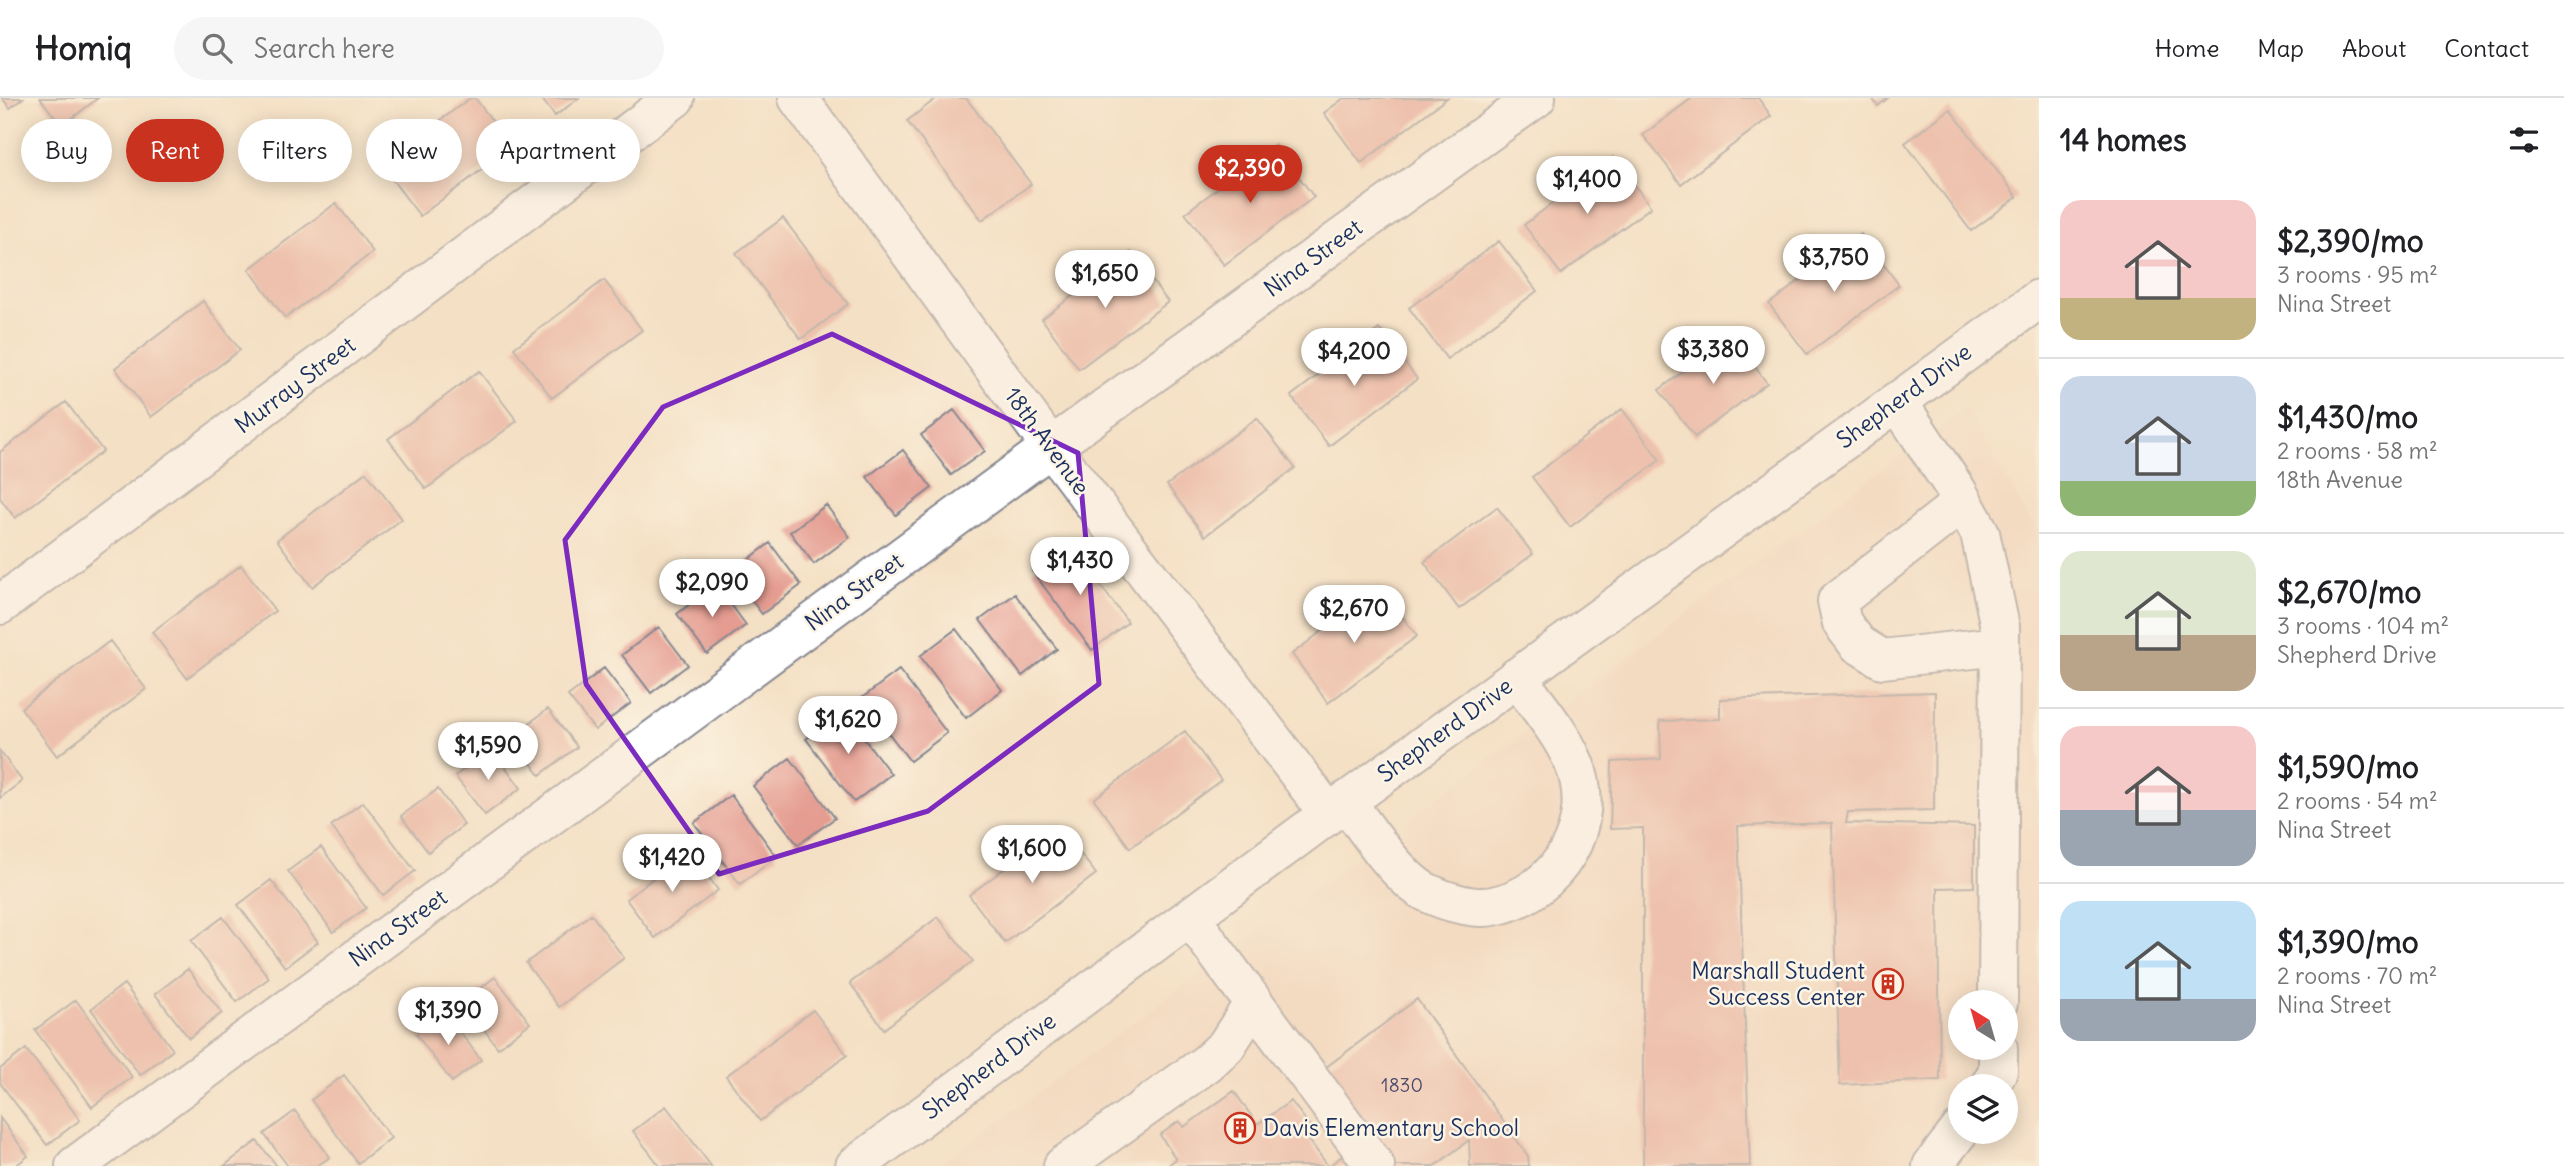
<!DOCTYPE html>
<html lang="en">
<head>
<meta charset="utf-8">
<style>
	body { margin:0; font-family:Delius,sans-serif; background:#f6f6f6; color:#202124; height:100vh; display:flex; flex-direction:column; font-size:26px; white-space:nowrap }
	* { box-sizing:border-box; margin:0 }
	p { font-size:23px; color:#757577 }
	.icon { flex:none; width:38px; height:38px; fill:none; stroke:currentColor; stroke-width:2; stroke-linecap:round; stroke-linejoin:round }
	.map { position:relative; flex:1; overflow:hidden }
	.sheet { display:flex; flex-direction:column; background:#fff; width:525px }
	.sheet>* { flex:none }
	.hud { position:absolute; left:21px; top:21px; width:665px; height:63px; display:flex; gap:14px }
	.needle { width:46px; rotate:323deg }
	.buttons { position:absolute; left:1948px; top:892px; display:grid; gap:14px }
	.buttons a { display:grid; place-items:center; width:70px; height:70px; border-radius:50%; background:#fff; box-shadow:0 4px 18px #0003; font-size:35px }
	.price { position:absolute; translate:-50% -60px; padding:0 16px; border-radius:24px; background:#fff; color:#222; font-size:23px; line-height:46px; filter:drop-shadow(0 2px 4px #0008) }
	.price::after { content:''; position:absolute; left:50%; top:42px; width:21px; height:16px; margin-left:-10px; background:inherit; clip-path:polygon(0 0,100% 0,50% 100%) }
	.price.current { background:#c8321e; color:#fff }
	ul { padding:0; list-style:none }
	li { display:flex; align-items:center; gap:21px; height:175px; padding:0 21px }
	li+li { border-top:2px solid #e0e0e0 }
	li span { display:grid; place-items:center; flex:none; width:196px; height:140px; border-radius:21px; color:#555 }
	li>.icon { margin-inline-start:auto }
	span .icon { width:84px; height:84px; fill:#fffc; stroke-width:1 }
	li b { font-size:30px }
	h2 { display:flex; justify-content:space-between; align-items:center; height:84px; padding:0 21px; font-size:30px }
	.pill { padding:0 24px; border-radius:32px; background:#fff; box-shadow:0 4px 18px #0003; font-size:24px; line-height:63px }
	.pill.current { background:#c8321e; color:#fff }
	header { display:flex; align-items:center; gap:42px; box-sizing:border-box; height:98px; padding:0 35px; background:#fff; border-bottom:2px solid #e0e0e0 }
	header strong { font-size:33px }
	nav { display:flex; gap:38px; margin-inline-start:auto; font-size:24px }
	.search { width:490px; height:63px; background:#f6f6f6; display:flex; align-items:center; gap:18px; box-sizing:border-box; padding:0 24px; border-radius:38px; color:#757577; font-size:26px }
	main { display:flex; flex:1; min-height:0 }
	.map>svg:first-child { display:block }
	.built { fill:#f2d4be; fill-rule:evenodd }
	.building { fill:#e59c91 }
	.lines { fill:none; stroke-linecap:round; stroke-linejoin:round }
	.minor-casing { stroke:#888891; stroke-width:42 }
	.minor { stroke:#fff; stroke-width:38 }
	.marked { fill:none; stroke:#7b2cbf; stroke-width:5; stroke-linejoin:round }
	.labels { text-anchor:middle; stroke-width:5; stroke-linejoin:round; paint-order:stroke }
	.number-label { font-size:19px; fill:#4e4a6b }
	.street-label { font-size:23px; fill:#1b2f5e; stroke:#fcf5e5 }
	.poi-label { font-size:23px; fill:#1b2f5e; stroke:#fcf5e5; text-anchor:end }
</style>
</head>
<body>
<header>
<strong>Homiq</strong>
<div class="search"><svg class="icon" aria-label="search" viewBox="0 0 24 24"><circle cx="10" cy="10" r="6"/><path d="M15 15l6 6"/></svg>Search here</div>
<nav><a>Home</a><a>Map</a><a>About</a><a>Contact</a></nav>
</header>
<main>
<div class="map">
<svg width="2039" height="1068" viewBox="0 0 2039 1068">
	<rect width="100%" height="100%" fill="#fcf5e5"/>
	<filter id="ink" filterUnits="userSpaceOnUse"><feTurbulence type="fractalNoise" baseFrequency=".0143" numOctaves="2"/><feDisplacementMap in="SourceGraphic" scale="14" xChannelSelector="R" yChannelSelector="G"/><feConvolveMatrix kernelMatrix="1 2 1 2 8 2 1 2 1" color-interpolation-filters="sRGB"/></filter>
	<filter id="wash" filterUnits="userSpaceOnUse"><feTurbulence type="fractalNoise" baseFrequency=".00686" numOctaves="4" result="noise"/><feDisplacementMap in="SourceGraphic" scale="28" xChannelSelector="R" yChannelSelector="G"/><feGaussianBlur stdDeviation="1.57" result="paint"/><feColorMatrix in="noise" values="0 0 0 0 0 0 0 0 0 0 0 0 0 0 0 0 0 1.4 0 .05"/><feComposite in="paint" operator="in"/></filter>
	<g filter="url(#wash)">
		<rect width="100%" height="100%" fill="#f4e0c4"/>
		<!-- built -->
		<path class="built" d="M1965,310l74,127v631h-1100zM1960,905h46v45h-46zM1960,989h46v45h-46z"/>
		<g id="blocks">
			<!-- building -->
			<path class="building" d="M2,0h21l-13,10z
				M40,0h58l-36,28z
				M470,0h5l37,49 -92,69 -39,-51z
				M541,0h38l-24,18z
				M937,0h29l65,86 -49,36 -75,-99z
				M1344,0h103l-86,65 -37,-50z
				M1692,0h66l13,18 -90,68 -38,-49z
				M1872,0h16l-10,8z
				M1950,11l67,88 -46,34 -66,-88z
				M1275,47l39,52 -90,68 -39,-52z
				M1613,59l38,50 -90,67 -37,-49z
				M336,105l37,49 -88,66 -36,-49z
				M783,120l65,86 -47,35 -65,-86z
				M1861,136l38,51 -92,69 -38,-50z
				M1499,143l38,50 -90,68 -38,-51z
				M1131,154l37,50 -89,67 -37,-50z
				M604,182l38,50 -90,68 -38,-50z
				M203,203l37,49 -89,67 -36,-49z
				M1379,231l38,50 -88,67 -38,-50z
				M1731,237l36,48 -72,54 -36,-47z
				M479,273l38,50 -91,68 -38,-50z
				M66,304l37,49 -88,67 -15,-20v-46z
				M1622,311l38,51 -90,67 -38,-50z
				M954,312l31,41 -34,24 -30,-40z
				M1257,320l38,50 -90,68 -38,-51z
				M903,352l29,38 -36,27 -29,-38z
				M366,374l36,47 -90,68 -35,-47z
				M826,407l24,32 -36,27 -24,-32z
				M1497,409l36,47 -74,55 -35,-47z
				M770,445l31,42 -39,29 -31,-41z
				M1069,446l59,78 -36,28 -60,-79z
				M241,467l34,46 -88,67 -35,-46z
				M716,486l30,41 -39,29 -30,-40z
				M1380,489l37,49 -89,67 -36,-49z
				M1015,496l42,55 -35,27 -42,-56z
				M659,529l29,38 -37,28 -29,-38z
				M956,531l46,61 -36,28 -46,-62z
				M110,543l36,48 -89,67 -36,-48z
				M604,570l27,35 -36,27 -27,-34z
				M899,572l48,63 -37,28 -48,-63z
				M1935,594l-1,118 -86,2 -2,11 128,3v61l-36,1 2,192 -100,5 -8,-262 -94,3 12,340h-107v-338l-33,1 2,-67 49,-3 -1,-38 60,-2v-20z
				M548,611l29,38 -37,28 -29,-38z
				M843,613l48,63 -37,28 -48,-63z
				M1185,633l36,49 -91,68 -36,-49z
				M492,651l29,39 -36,27 -30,-39z
				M0,653l22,30 -22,17z
				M790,660l45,60 -37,27 -45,-59z
				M438,691l26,36 -36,27 -27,-36z
				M731,697l46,62 -37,27 -46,-61z
				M363,704l52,69 -32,24 -52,-69z
				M1060,729l36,47 -91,69 -36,-48z
				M321,749l45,61 -33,24 -45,-61z
				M689,753l29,39 -63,48 -29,-39z
				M271,782l47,62 -33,25 -47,-62z
				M591,816l33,44 -65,49 -33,-44z
				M223,819l46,61 -32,24 -46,-61z
				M938,819l35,44 -89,68 -34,-46z
				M188,871l34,44 -33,25 -34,-44z
				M495,879l35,46 -32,25 -35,-46z
				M124,886l49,66 -33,25 -49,-66z
				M1417,901l111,157 1,10h-59l-1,-26 -34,26h-50l-68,-92z
				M76,902l56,77 -40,30 -57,-77z
				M813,912l34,45 -87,66 -34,-45z
				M445,914l36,48 -29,22 -36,-48z
				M26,951l54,71 -33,25 -47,-62v-14z
				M344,977l47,63 -33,25 -47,-63z
				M1234,993l23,33 34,-23 22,29 -7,6 22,30h-161l9,-7 -16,-24 19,-14 5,6z
				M666,1008l45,60h-51l-27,-35z
				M295,1013l35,46 -13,9h-29l-24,-32z
				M0,1020l28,38 -13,10h-15z
				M257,1043l20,25h-53z
				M1342,1058l7,10h-20z"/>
		</g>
	</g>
	<g filter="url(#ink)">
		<use href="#blocks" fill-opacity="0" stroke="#888891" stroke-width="2"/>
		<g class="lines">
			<!-- minor casing -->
			<g class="minor-casing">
				<path id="minor" d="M798,0l253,349 278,367
					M1897,303l60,90 23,42 20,94 -2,376
					M1963,404l-126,99 5,22 16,21 24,15 118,-13
					M0,507l675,-507
					M1346,703c17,24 54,79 80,91 18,9 47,18 67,14 64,-12 108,-82 80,-145 -13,-30 -37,-57 -56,-84
					M1190,819l185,249
					M1989,989l9,-16v-23
					M75,1068l976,-719 485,-349
					M855,1068l474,-352 710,-515
					M1063,1068l143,-102 20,-18 27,-42
					M1932,1068l28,-36"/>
			</g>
			<!-- minor -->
			<use href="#minor" class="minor"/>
		</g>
	</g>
	<!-- marked area -->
	<path d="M0 0H2039V1068H0ZM832,236l246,119 21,231 -171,127 -209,63 -133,-190 -21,-144 98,-133z" fill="#f4e0c4" fill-opacity=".55" fill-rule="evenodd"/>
	<path class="marked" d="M832,236l246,119 21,231 -171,127 -209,63 -133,-190 -21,-144 98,-133z"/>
	<!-- icons -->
	<defs>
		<g id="building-ring" transform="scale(1.575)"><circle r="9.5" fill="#fcf5e5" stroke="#c8321e" stroke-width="1.5"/><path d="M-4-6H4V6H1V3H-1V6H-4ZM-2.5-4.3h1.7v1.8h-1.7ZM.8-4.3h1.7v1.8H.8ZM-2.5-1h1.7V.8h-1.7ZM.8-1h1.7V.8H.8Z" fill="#c8321e"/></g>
	</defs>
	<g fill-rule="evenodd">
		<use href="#building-ring" x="1888" y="886"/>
		<use href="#building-ring" x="1240" y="1030"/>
	</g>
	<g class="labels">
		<!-- number labels -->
		<g class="number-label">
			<text x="1402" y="994">1830</text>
		</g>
		<!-- street labels -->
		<g class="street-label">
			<text transform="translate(1313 160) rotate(-36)" y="8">Nina Street</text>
			<text transform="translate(295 287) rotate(-37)" y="8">Murray Street</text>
			<text transform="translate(1904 298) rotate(-36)" y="8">Shepherd Drive</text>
			<text transform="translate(1047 343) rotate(54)" y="8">18th Avenue</text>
			<text transform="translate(854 494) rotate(-36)" y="8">Nina Street</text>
			<text transform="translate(1445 632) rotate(-36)" y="8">Shepherd Drive</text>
			<text transform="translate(398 830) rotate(-36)" y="8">Nina Street</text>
			<text transform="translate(989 968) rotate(-37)" y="8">Shepherd Drive</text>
		</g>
		<!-- poi labels -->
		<g class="poi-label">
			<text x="1865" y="881">Marshall Student<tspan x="1865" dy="26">Success Center</tspan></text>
			<text x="1263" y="1038" text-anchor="start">Davis Elementary School</text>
		</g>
	</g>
</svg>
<div class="buttons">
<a><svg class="needle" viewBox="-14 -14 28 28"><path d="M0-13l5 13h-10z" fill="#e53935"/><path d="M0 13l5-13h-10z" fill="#757577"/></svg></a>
<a><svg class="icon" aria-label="layers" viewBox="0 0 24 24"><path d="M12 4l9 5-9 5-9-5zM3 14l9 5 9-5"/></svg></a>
</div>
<b class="price current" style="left:1250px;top:107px">$2,390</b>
<b class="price" style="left:1587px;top:118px">$1,400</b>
<b class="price" style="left:1834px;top:196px">$3,750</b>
<b class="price" style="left:1105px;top:212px">$1,650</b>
<b class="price" style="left:1713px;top:288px">$3,380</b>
<b class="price" style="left:1354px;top:290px">$4,200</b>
<b class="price" style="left:1080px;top:499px">$1,430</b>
<b class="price" style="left:712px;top:521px">$2,090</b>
<b class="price" style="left:1354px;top:547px">$2,670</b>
<b class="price" style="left:848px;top:658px">$1,620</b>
<b class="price" style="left:488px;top:684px">$1,590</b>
<b class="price" style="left:1032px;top:787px">$1,600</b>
<b class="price" style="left:672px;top:796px">$1,420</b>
<b class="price" style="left:448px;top:949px">$1,390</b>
<div class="hud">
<a class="pill">Buy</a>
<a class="pill current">Rent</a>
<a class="pill">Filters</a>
<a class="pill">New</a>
<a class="pill">Apartment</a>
</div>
</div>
<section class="sheet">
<h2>14 homes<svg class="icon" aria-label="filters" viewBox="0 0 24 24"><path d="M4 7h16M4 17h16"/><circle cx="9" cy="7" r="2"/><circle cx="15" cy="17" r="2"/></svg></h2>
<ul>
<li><span style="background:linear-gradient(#f6c9c9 70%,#c2b280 0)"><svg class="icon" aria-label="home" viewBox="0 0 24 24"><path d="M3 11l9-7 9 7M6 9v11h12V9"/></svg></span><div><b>$2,390/mo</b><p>3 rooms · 95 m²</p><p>Nina Street</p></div></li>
<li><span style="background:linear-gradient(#c9d6e8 75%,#8fb573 0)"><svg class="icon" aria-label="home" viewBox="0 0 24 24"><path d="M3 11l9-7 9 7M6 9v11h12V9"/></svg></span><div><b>$1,430/mo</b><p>2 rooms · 58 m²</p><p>18th Avenue</p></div></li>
<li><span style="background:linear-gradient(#dfe7d0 60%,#b9a48a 0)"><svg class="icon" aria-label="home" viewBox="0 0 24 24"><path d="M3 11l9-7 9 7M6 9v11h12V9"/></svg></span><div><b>$2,670/mo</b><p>3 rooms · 104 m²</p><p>Shepherd Drive</p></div></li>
<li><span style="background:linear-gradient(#f6c9c9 60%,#9aa5b1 0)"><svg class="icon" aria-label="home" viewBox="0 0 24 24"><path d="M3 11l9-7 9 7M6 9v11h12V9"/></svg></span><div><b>$1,590/mo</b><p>2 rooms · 54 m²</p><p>Nina Street</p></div></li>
<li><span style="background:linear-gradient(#bfe0f5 70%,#9aa5b1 0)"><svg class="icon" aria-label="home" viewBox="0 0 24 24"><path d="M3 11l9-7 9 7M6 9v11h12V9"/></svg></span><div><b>$1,390/mo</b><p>2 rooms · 70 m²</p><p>Nina Street</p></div></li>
</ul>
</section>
</main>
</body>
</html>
